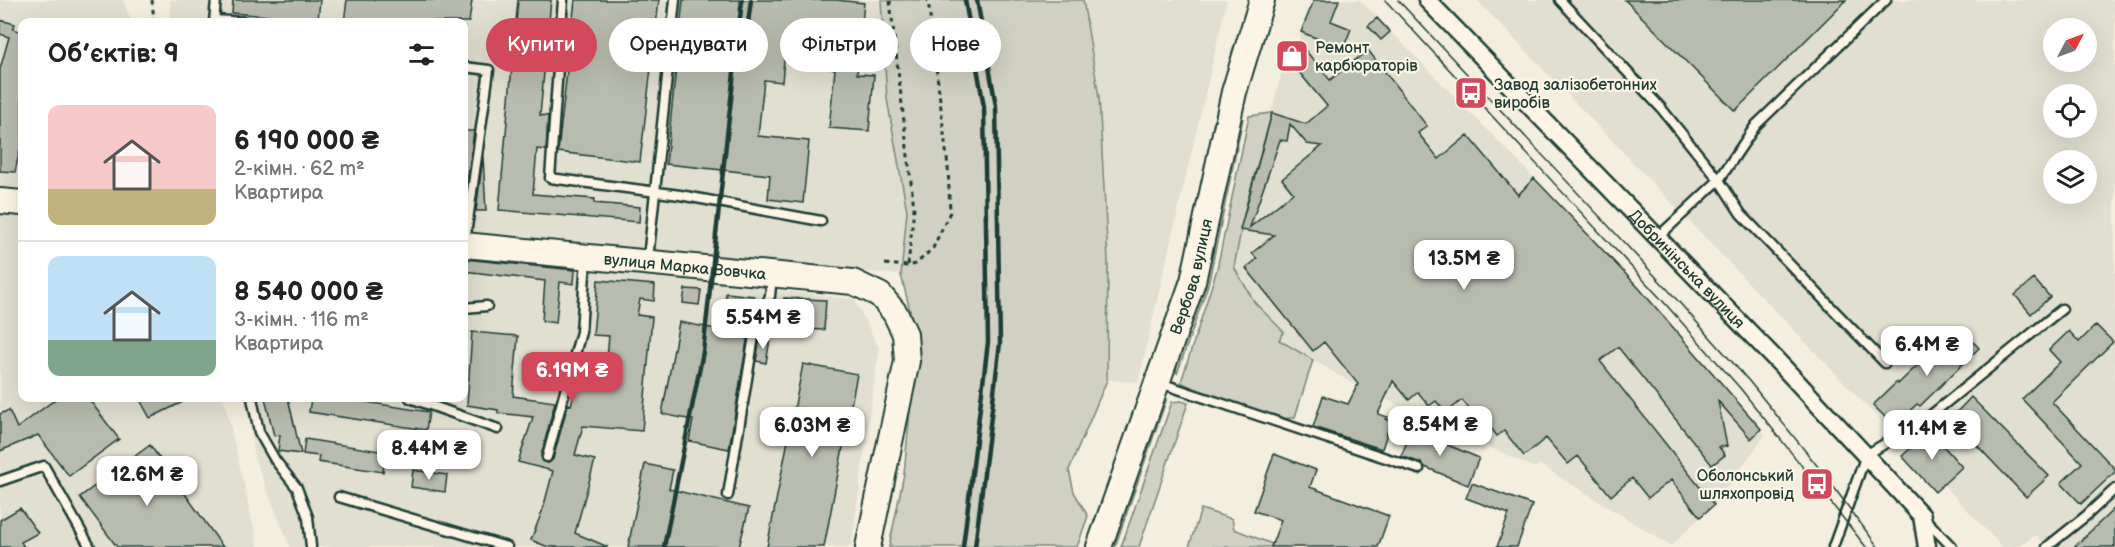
<!DOCTYPE html>
<html lang="uk">
<head>
<meta charset="utf-8">
<style>
	body { margin:0; font-family:"Balsamiq Sans",sans-serif; background:#f6f6f6; color:#222; height:100vh; display:flex; flex-direction:column; font-size:22px; white-space:nowrap }
	* { box-sizing:border-box; margin:0 }
	p { font-size:20px; color:#767676 }
	.icon { flex:none; width:33px; height:33px; fill:none; stroke:currentColor; stroke-width:2; stroke-linecap:round; stroke-linejoin:round }
	.map { position:relative; flex:1; overflow:hidden }
	.drawer { position:absolute; left:18px; top:18px; width:450px; height:384px; display:flex; flex-direction:column; background:#fff; border-radius:12px; box-shadow:0 6px 24px #0002 }
	.drawer>* { flex:none }
	.hud { position:absolute; left:486px; top:18px; width:570px; height:54px; display:flex; gap:12px }
	.needle { width:39px; rotate:49deg }
	.controls { position:absolute; left:2043px; top:18px; display:grid; gap:12px }
	.controls a { display:grid; place-items:center; width:54px; height:54px; border-radius:50%; background:#fff; box-shadow:0 6px 24px #0002; font-size:30px }
	.price { position:absolute; translate:-50% -51px; padding:0 14px; border-radius:12px; background:#fff; color:#222; font-size:20px; line-height:39px; filter:drop-shadow(0 2px 3px #0008) }
	.price::after { content:''; position:absolute; left:50%; top:36px; width:18px; height:14px; margin-left:-9px; background:inherit; clip-path:polygon(0 0,100% 0,50% 100%) }
	.price.active { background:#d1495b; color:#fff }
	ul { padding:0; list-style:none }
	li { display:flex; align-items:center; gap:18px; height:150px; padding:0 30px }
	li+li { border-top:2px solid #e0e0e0 }
	li span { display:grid; place-items:center; flex:none; width:168px; height:120px; border-radius:12px; color:#555 }
	li>.icon { margin-inline-start:auto }
	span .icon { width:72px; height:72px; fill:#fffc; stroke-width:1 }
	li b { font-size:26px }
	h2 { display:flex; justify-content:space-between; align-items:center; height:72px; padding:0 30px; font-size:26px }
	.pill { padding:0 21px; border-radius:27px; background:#fff; box-shadow:0 6px 24px #0002; font-size:21px; line-height:54px }
	.pill.active { background:#d1495b; color:#fff }
	.map>svg:first-child { display:block }
	.built { fill:#e1dfd0; fill-rule:evenodd }
	.green { fill:#d0d1c2; stroke:#78877b; stroke-width:1.5 }
	.building { fill:#b8bcae; stroke:#1f3d34; stroke-width:1.5; fill-rule:evenodd }
	.lines { fill:none; stroke-linecap:round; stroke-linejoin:round }
	.lane-casing { stroke:#1f3d34; stroke-width:13 }
	.street-casing { stroke:#1f3d34; stroke-width:21 }
	.secondary-casing { stroke:#1f3d34; stroke-width:28 }
	.path { stroke:#1f3d34; stroke-width:3; stroke-dasharray:4.5 4.5; stroke-linecap:butt }
	.lane { stroke:#fcf5e5; stroke-width:8 }
	.street { stroke:#fcf5e5; stroke-width:16 }
	.secondary { stroke:#fcf5e5; stroke-width:24 }
	.tram { stroke:#1f3d34; stroke-width:1.5 }
	.rail { stroke:#1f3d34; stroke-width:4.5 }
	.labels { text-anchor:middle; stroke-width:4.5; stroke-linejoin:round; paint-order:stroke }
	.poi-label { font-size:16px; fill:#1f3d34; stroke:#fcf5e5; text-anchor:start }
	.street-label { font-size:16px; fill:#1f3d34; stroke:#fcf5e5 }
</style>
</head>
<body>
<div class="map">
<svg width="2115" height="547" viewBox="0 0 2115 547">
	<rect width="100%" height="100%" fill="#f3eede"/>
	<filter id="ink" filterUnits="userSpaceOnUse"><feTurbulence type="fractalNoise" baseFrequency=".0167" numOctaves="2"/><feDisplacementMap in="SourceGraphic" scale="12" xChannelSelector="R" yChannelSelector="G"/><feConvolveMatrix kernelMatrix="1 2 1 2 8 2 1 2 1" color-interpolation-filters="sRGB"/></filter>
	<g filter="url(#ink)">
		<!-- built -->
		<path class="built" d="M0,0h123l8,22h-109v173l-22,-2z
			M170,0h711l6,99 20,112 -6,64 -437,-41v-212h-292z
			M1083,0h144l-89,382 -31,-2 1,-119 -9,-164z
			M1314,0h46l234,239 44,48 127,148 -51,70 -14,12 -29,29 -132,-82 -4,4 -178,-82 -79,-47 5,-7 -28,-29 -21,-36 12,-62 44,-163 7,2z
			M1477,0h638v547h-69l-10,-12 -19,12h-15l-58,-62 18,-18 -32,-35 -21,18zM2054,28h32v34h-32zM2054,94h32v34h-32zM2054,160h32v34h-32z
			M0,205l22,2v191h202l34,149h-258z
			M464,253l390,46 25,49 -28,199h-561l-36,-90 -8,-59h218z"/>
		<!-- green -->
		<path class="green" d="M881,0h202l16,97 9,164 -1,119 -38,90 5,22 14,24 -11,31h-188l15,-73 13,-136 -16,-63 6,-64 -20,-112z
			M1272,113l-26,92 -12,62 21,36 29,29 -5,8 34,20 -18,57 -12,2 -88,-30 -14,-7 36,-113 32,-153z
			M1243,119l-35,166 -31,89 -2,-14 60,-237z
			M1166,401l-51,146h-7l49,-139z
			M1181,401l7,2 -49,144h-18l51,-145z
			M1201,509l31,10 2,10 38,15 -1,3h-82z"/>
		<!-- building -->
		<path class="building" d="M233,0h87l-2,20 -86,-7z
			M347,0h125l-3,22h-125z
			M518,0h33l-11,115 8,1 -2,34 -9,-1 -4,45 62,5 -1,4 46,4 -1,15 -140,-12z
			M575,0h84l-19,162 -82,-10z
			M683,0h153l28,3 -7,71 17,1 -5,56 -40,-3 6,-59 -19,-2 2,-15 -33,-3 -3,33 -18,-2 -6,56 51,5 -6,62 -35,-4 2,-24 -104,-11z
			M1314,0h25l-8,21 20,8 -8,20 -42,-17z
			M1625,0h221l-111,111z
			M1377,18l13,14 -9,8 -13,-14z
			M0,20l15,4 -2,5 9,3v108l-7,32 -15,-1v-102l9,-32 -9,-3z
			M1290,42l11,3 29,35 38,-30 59,76 -9,7 21,26 29,-24 50,60 16,-17 104,109 123,142 -10,10 -33,-38 9,45 -8,1 6,8 -13,10 -94,-118 -18,14 114,144 -14,12 -29,-37 -23,18 -16,-20 -21,18 -33,-40 -10,8 -22,-26 -22,18 -20,-25 -7,5 -9,-12 -4,3 -22,-27 -16,13 -10,-12 -7,5 -11,-14 -9,8 -16,-19 -15,33 10,3 -2,2 5,2 -9,28 -69,-22 10,-31 25,8 10,-20 -34,-42 -11,9 -67,-83 11,-9 -5,-6 22,-18 -34,-5 32,-117 34,11 21,-18 -29,-35 -15,-4zM1290,124l17,20 15,2 -40,33 11,14 -43,34 30,-87 7,1z
			M464,131h10l-10,76z
			M483,157l3,54h-10z
			M464,259l111,11 -1,14 -14,-2 -4,41 -14,-2 3,-40 -81,-10z
			M2034,279l16,18 -19,17 -16,-19z
			M598,280l57,5 -1,16 -14,-2 -3,16 15,2 -10,114 -59,-5 -8,29 20,5 -20,73 33,14h-60l-17,-7 12,-31 10,-38 -35,-9 15,-45 -35,-4v-3l-31,-5 5,-73 46,4 -5,60 42,6 -14,54 2,6 6,1 4,-4 15,-55 3,1 11,-40 24,6 3,-35 -16,-1z
			M685,289l16,1 -2,15 -16,-2z
			M726,293l28,3 -1,13 -28,-2z
			M784,298l42,2 -2,30 -41,-2z
			M679,322l69,13 -19,114 -40,-8 4,-21 -31,-6z
			M2096,325l17,17 -61,60 63,67v3l-34,32 -20,-21 21,-20 -60,-64 38,-37 -11,-12 20,-19 10,11z
			M1958,326l21,22 -59,58 -3,-2 -23,22 -21,-21 24,-23 1,2z
			M760,338l10,1 -4,24 -10,-2z
			M803,364l54,10 -33,173h-57z
			M1971,397l78,79 -23,21 -56,-59 5,-4 -20,-20z
			M57,398h31l31,41 -50,37 -31,-41 -38,16v-37l9,-4 8,18z
			M139,398h52l-41,20z
			M265,398h23l13,56 -23,-3 2,-16 -6,1z
			M311,398h30l88,14 -3,18 -117,-18z
			M1412,430l67,28 -11,27 -43,-18 -4,-4 -20,-7z
			M1930,431l32,36 -27,25 -33,-36z
			M305,439l81,13 -3,20 -65,-10 1,-6 -16,-2z
			M150,445l73,102h-106l-37,-50z
			M1274,454l42,16 -6,17 79,29 -11,31h-107l10,-27 -27,-9z
			M645,464l28,6 -4,19 80,19 -10,39h-111z
			M413,470l34,5 -2,17 -34,-5z
			M1472,483l60,22 -15,42h-20l12,-33 -43,-16z
			M20,508l18,25 -17,9 3,5h-24v-27z
			M2115,508v39h-41z"/>
		<g class="lines">
			<!-- lane casing -->
			<g class="lane-casing">
				<path id="lane" d="M563,0l-13,178 130,17 141,26
					M1560,0l101,108 58,72 22,34 144,149
					M215,20l30,2
					M214,22l2,-22
					M464,67l25,3 -24,172
					M1658,237l61,-57 37,-55 130,-125
					M648,259l27,-259
					M464,308l23,-2
					M1160,383l259,86
					M252,398l7,34 16,28 22,28 11,29 3,30
					M410,398l88,31
					M547,457l34,-125 5,-73
					M0,481l44,-15 46,81
					M728,495l27,-165 15,-34 2,-20
					M339,497l168,50
					M1924,518l28,29
					M1833,547l33,-92 60,-36 136,-110
					M2047,547l40,-32 28,-26"/>
			</g>
			<!-- street casing -->
			<g class="street-casing">
				<g id="street">
					<path id="s1" d="M1427,0l357,368 138,148 5,31"/>
				</g>
			</g>
			<!-- secondary casing -->
			<g class="secondary-casing">
				<g id="secondary">
					<path d="M0,201l22,2"/>
					<path id="s2" d="M464,245l389,37 27,13 15,18 10,21 2,27 -39,186"/>
					<path id="s3" d="M1099,547l94,-266 41,-189 28,-92"/>
				</g>
			</g>
			<!-- path -->
			<path class="path" d="M152,0l2,22
				M890,1l24,207 -6,58
				M885,264l23,2 8,-2 17,-16 17,-36 -2,-45 -20,-167"/>
			<!-- lane -->
			<use href="#lane" class="lane"/>
			<!-- street -->
			<use href="#street" class="street"/>
			<!-- secondary -->
			<use href="#secondary" class="secondary"/>
			<!-- tram -->
			<path class="tram" d="M1385,0l276,299 79,89 126,159
				M1398,0l272,292 79,89 78,97 51,69"/>
			<!-- rail -->
			<path class="rail" d="M747,31l4,-31
				M664,547l39,-195 39,-352
				M963,547l25,-205 -4,-235 -19,-107
				M975,547l25,-204 -4,-237 -19,-106"/>
		</g>
	</g>
	<!-- icons -->
	<defs>
		<g id="shop-square" transform="scale(1.725)"><rect x="-9" y="-9" width="18" height="18" rx="4" fill="#d1495b" stroke="#fcf5e5"/><path d="M-5-2.5h2.3a2.7 3.5 0 0 1 5.4 0H5L5.5 6h-11ZM-1.5-2.5h3a1.5 2.3 0 0 0-3 0Z" fill="#fff"/></g>
		<g id="bus-square" transform="scale(1.725)"><rect x="-9" y="-9" width="18" height="18" rx="4" fill="#d1495b" stroke="#fcf5e5"/><path d="M-5-6H5V4H4V6H2V4H-2V6H-4V4H-5ZM-3.5-4V0h7V-4ZM-3.5 1.2v1.5H-2V1.2ZM2 1.2v1.5H3.5V1.2Z" fill="#fff"/></g>
	</defs>
	<g fill-rule="evenodd">
		<use href="#shop-square" x="1292" y="56"/>
		<use href="#bus-square" x="1471" y="93"/>
		<use href="#bus-square" x="1817" y="484"/>
	</g>
	<g class="labels">
		<!-- poi labels -->
		<g class="poi-label">
			<text x="1315" y="53">Ремонт<tspan x="1315" dy="18">карбюраторів</tspan></text>
			<text x="1494" y="90">Завод залізобетонних<tspan x="1494" dy="18">виробів</tspan></text>
			<text x="1794" y="481" text-anchor="end">Оболонський<tspan x="1794" dy="18">шляхопровід</tspan></text>
		</g>
		<!-- street labels -->
		<g class="street-label">
			<text dy="6" stroke="none"><textPath href="#s2" startOffset="222">вулиця Марка Вовчка</textPath></text>
			<text dy="6" stroke="none"><textPath href="#s1" startOffset="374">Добринінська вулиця</textPath></text>
			<text dy="6" stroke="none"><textPath href="#s3" startOffset="286">Вербова вулиця</textPath></text>
		</g>
	</g>
</svg>
<div class="controls">
<a><svg class="needle" viewBox="-14 -14 28 28"><path d="M0-13l5 13h-10z" fill="#e53935"/><path d="M0 13l5-13h-10z" fill="#767676"/></svg></a>
<a><svg class="icon" aria-label="locate" viewBox="0 0 24 24"><circle cx="12" cy="12" r="6"/><path d="M12 2v4M12 18v4M2 12h4M18 12h4"/></svg></a>
<a><svg class="icon" aria-label="layers" viewBox="0 0 24 24"><path d="M12 4l9 5-9 5-9-5zM3 14l9 5 9-5"/></svg></a>
</div>
<b class="price" style="left:1464px;top:291px">13.5M ₴</b>
<b class="price" style="left:763px;top:350px">5.54M ₴</b>
<b class="price" style="left:1927px;top:377px">6.4M ₴</b>
<b class="price active" style="left:572px;top:403px">6.19M ₴</b>
<b class="price" style="left:1440px;top:457px">8.54M ₴</b>
<b class="price" style="left:812px;top:458px">6.03M ₴</b>
<b class="price" style="left:1932px;top:461px">11.4M ₴</b>
<b class="price" style="left:429px;top:481px">8.44M ₴</b>
<b class="price" style="left:147px;top:507px">12.6M ₴</b>
<div class="hud">
<a class="pill active">Купити</a>
<a class="pill">Орендувати</a>
<a class="pill">Фільтри</a>
<a class="pill">Нове</a>
</div>
<section class="drawer">
<h2>Об’єктів: 9<svg class="icon" aria-label="filters" viewBox="0 0 24 24"><path d="M4 7h16M4 17h16"/><circle cx="9" cy="7" r="2"/><circle cx="15" cy="17" r="2"/></svg></h2>
<ul>
<li><span style="background:linear-gradient(#f6c9c9 70%,#c2b280 0)"><svg class="icon" aria-label="home" viewBox="0 0 24 24"><path d="M3 11l9-7 9 7M6 9v11h12V9"/></svg></span><div><b>6 190 000 ₴</b><p>2-кімн. · 62 m²</p><p>Квартира</p></div></li>
<li><span style="background:linear-gradient(#bfe0f5 70%,#7fa58c 0)"><svg class="icon" aria-label="home" viewBox="0 0 24 24"><path d="M3 11l9-7 9 7M6 9v11h12V9"/></svg></span><div><b>8 540 000 ₴</b><p>3-кімн. · 116 m²</p><p>Квартира</p></div></li>
</ul>
</section>
</div>
</body>
</html>
